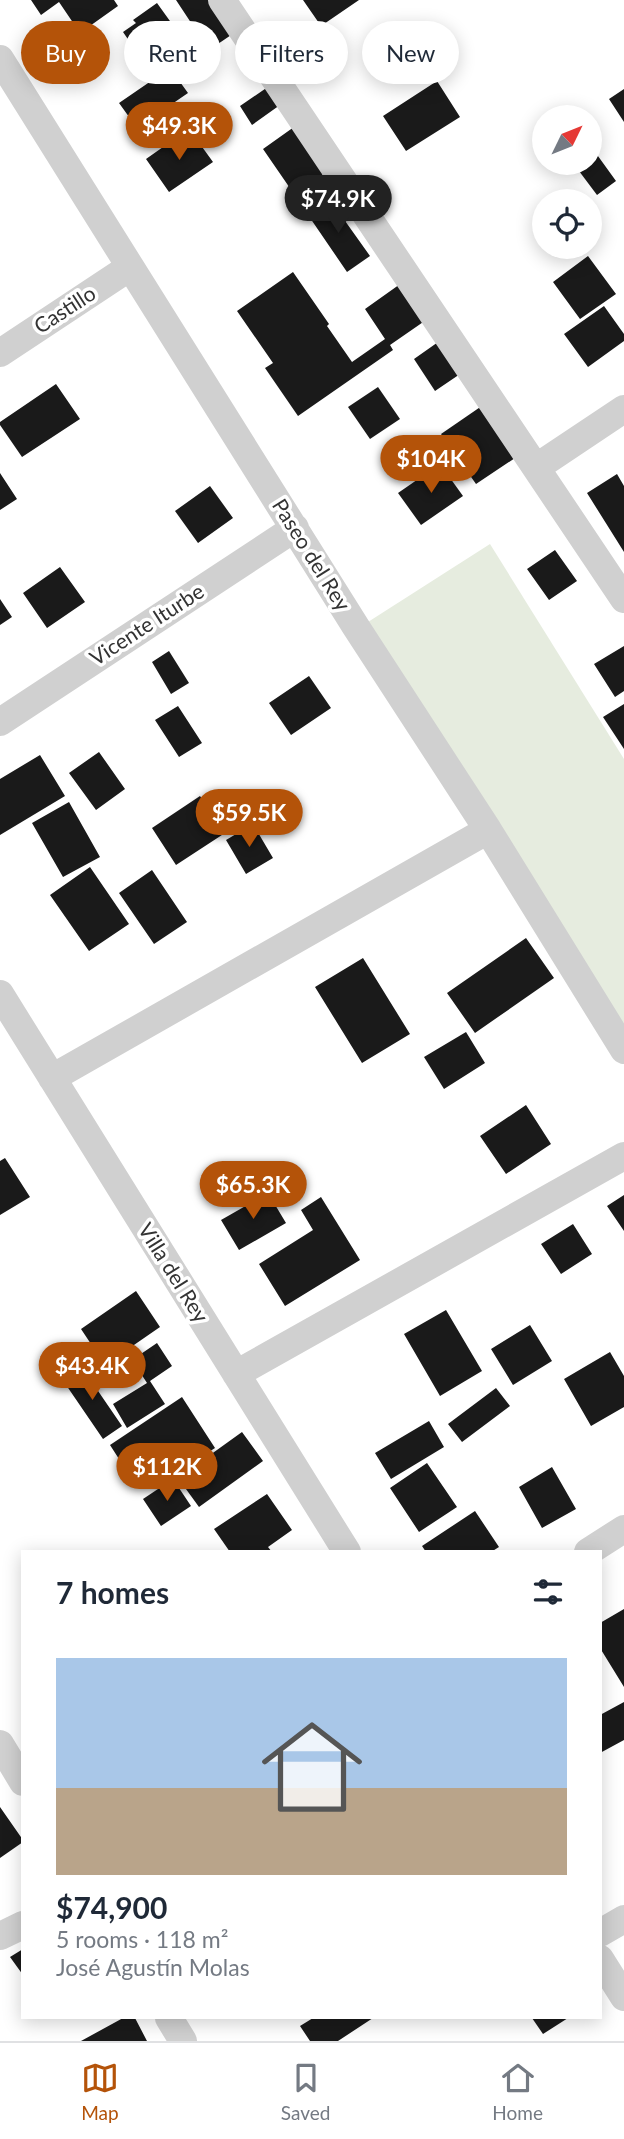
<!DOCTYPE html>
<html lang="en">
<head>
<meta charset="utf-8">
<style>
	body { margin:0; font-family:Lato,sans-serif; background:#f6f6f7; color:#1f2937; height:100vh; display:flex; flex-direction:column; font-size:26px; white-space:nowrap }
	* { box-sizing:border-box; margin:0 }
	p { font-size:23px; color:#747a83 }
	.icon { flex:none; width:38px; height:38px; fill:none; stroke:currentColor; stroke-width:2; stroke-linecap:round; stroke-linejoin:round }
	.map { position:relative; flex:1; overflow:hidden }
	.drawer { position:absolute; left:21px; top:1550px; width:581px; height:469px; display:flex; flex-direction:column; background:#fff; border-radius:0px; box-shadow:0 4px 18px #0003 }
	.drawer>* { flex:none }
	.banner { position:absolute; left:21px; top:21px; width:583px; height:63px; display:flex; gap:14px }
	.needle { width:46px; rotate:47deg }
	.tools { position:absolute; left:532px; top:105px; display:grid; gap:14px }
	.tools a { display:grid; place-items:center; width:70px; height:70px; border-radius:50%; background:#fff; box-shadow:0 4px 18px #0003; font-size:35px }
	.price { position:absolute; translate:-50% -60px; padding:0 16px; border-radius:24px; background:#b45309; color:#fff; font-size:23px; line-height:46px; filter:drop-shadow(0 2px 4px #0008) }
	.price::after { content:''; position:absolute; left:50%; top:42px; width:21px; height:16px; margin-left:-10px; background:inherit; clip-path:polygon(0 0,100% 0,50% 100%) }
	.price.active { background:#222; color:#fff }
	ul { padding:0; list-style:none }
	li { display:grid; align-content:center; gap:14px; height:371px; padding:0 35px }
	li span { display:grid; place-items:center; height:217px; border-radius:0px; color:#555 }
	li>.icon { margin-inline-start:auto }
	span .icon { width:126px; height:126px; fill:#fffc; stroke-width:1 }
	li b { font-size:30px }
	h2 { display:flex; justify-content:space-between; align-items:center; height:84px; padding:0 35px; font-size:30px }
	.chip { padding:0 24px; border-radius:32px; background:#fff; box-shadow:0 4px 18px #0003; font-size:24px; line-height:63px }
	.chip.active { background:#b45309; color:#fff }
	.menu { display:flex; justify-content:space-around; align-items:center; height:98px; border-top:2px solid #e0e1e3; background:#fff; font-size:19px; color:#747a83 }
	.menu a { display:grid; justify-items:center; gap:4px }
	.menu .active { color:#b45309 }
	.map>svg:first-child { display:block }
	.green { fill:#e6ecdf }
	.building { fill:#1a1a1a }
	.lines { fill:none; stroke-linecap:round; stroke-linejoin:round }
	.minor { stroke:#d0d0d0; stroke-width:28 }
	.labels { text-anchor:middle; stroke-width:7; stroke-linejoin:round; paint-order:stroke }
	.street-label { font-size:21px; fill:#333; stroke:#fff }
</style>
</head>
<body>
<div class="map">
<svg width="624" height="2041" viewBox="0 0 624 2041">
	<rect width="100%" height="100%" fill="#fff"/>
	<!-- green -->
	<path class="green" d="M490,544l134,215v268l-256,-405z"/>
	<!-- building -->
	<path class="building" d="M31,0h83l4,6 -38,27 -21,-31 -18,13z
		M176,0h44l20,29 -31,21z
		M303,0h56l-38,26z
		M157,3l28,39 -38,25 -24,-35 13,-9 -3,-3z
		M170,68l18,25 -51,35 -18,-25z
		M437,81l23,36 -54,34 -23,-35z
		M275,82l12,18 -35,25 -12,-19z
		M624,89v33l-15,-23z
		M301,122l31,46 -38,26 -31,-45z
		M192,133l21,29 -44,30 -23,-33 27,-19 2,4z
		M590,145l26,36 -19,14 -24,-32h17z
		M328,197l42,59 -23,16 -41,-60z
		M588,256l28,38 -36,25 -27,-37z
		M293,272l36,52 -2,2 25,36 33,-23 -20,-30 38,-27 26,36 -39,27 3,5 -95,66 -33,-48 8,-5 -36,-52z
		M604,306l20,28v7l-36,26 -24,-33z
		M441,340l22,32 -28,19 -21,-32z
		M56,384l24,35 -58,38 -22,-32v-3z
		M378,387l22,32 -30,20 -22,-32z
		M489,401l35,51 -48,32 -35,-50z
		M440,464l23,32 -42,29 -23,-32z
		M0,473l17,26 -17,11z
		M617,474l7,12v66l-37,-59z
		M210,486l23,32 -35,25 -23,-32z
		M555,550l22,31 -28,19 -22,-31z
		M60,567l25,35 -38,26 -24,-35z
		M0,599l12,18 -12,8z
		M624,646v45l-9,6 -21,-33z
		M169,651l20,32 -18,11 -19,-32z
		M309,676l22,32 -40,27 -22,-32z
		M624,704v45l-21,-32z
		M178,706l24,37 -23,14 -24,-37z
		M99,752l26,37 -29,21 -27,-37z
		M40,755l25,41 -65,39v-56z
		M200,796l25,37 -49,32 -24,-37z
		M69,802l31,55 -37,20 -31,-54z
		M253,824l20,34 -27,16 -20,-34z
		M90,867l39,57 -40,27 -39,-56z
		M152,870l35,52 -33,22 -35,-51z
		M526,938l28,40 -79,55 -28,-40z
		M363,958l47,76 -48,29 -47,-76z
		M466,1032l19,31 -41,26 -20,-32z
		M526,1105l25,39 -45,30 -26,-38z
		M5,1158l25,39 -30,18v-54z
		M268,1193l18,30 -47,27 -18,-30z
		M624,1195v36l-17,-25z
		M321,1197l39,63 -75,46 -26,-42 54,-34 -12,-20z
		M573,1224l19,30 -31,20 -20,-30z
		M136,1291l24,36 -55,38 -24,-36z
		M446,1310l36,61 -42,25 -36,-62z
		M530,1325l22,36 -39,24 -22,-36z
		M157,1343l15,23 -22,15 15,23 -38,24 -14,-24 34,-21 -15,-23z
		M610,1352l14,24v31l-33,19 -27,-47z
		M81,1366l41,60 -19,13 -41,-60z
		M496,1388l14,18 -48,36 -14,-18z
		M182,1397l33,51 -52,33 -24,-35 -20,13 -9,-14z
		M429,1421l15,26 -53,32 -16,-26z
		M242,1432l21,29 -64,46 -21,-29z
		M427,1463l30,44 -38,25 -29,-44z
		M552,1467l24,42 -34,19 -23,-41z
		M173,1479l18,27 -30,20 -18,-27z
		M267,1494l25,36 -24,17 4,5h-42l-16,-23z
		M475,1511l24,36 -8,5h-65l-4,-6z
		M624,1609v78l-24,-39v-25z
		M624,1702v38l-24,13v-38z
		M0,1807l23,33v2l-23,16z
		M23,1949v26l-13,-18z
		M123,2018h12l12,23h-66z
		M313,2018h60l-35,23h-28l-10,-15z
		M532,2018h36l-25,16z"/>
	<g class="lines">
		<!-- minor -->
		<path class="minor" d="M222,0l402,599
			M0,59l356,568 132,203 136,220
			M0,353l130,-86
			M537,467l87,-58
			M0,722l295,-194
			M0,994l347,558
			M52,1078l436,-248
			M236,1374l388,-218
			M588,1552l36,-23
			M0,1744l23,38
			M600,1933l24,-14
			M0,1936l23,-11
			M600,1959l24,38
			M169,2018l14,23"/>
	</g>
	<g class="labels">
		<!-- street labels -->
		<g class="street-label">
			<text transform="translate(65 310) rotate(-33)" y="7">Castillo</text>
			<text transform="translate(311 555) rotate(58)" y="7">Paseo del Rey</text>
			<text transform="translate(147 625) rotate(-33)" y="7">Vicente Iturbe</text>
			<text transform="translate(173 1273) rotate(58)" y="7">Villa del Rey</text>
		</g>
	</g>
</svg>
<div class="tools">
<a><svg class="needle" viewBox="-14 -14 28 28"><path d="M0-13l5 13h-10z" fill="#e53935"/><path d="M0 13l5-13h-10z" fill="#747a83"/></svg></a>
<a><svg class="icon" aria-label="locate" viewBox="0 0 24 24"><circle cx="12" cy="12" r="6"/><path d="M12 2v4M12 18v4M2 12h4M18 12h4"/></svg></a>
</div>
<b class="price" style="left:179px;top:162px">$49.3K</b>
<b class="price active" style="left:338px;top:235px">$74.9K</b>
<b class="price" style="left:431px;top:495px">$104K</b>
<b class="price" style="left:249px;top:849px">$59.5K</b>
<b class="price" style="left:253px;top:1221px">$65.3K</b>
<b class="price" style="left:92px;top:1402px">$43.4K</b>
<b class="price" style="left:167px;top:1503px">$112K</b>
<div class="banner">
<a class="chip active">Buy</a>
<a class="chip">Rent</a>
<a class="chip">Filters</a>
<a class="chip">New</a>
</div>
<section class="drawer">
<h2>7 homes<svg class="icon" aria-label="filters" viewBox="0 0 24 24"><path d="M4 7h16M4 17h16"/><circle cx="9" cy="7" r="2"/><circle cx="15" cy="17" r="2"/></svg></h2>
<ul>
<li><span style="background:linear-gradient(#a9c7e8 60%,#b9a48a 0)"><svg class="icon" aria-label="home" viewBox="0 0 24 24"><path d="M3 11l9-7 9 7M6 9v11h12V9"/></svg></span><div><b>$74,900</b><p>5 rooms · 118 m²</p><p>José Agustín Molas</p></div></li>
</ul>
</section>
</div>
<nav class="menu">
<a class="active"><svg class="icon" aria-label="map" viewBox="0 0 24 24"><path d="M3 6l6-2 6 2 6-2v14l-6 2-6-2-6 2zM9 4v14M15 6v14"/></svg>Map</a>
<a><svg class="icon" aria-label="saved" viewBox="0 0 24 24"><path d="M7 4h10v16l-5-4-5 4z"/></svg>Saved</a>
<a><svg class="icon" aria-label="home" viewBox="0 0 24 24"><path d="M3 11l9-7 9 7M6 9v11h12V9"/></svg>Home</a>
</nav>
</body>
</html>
